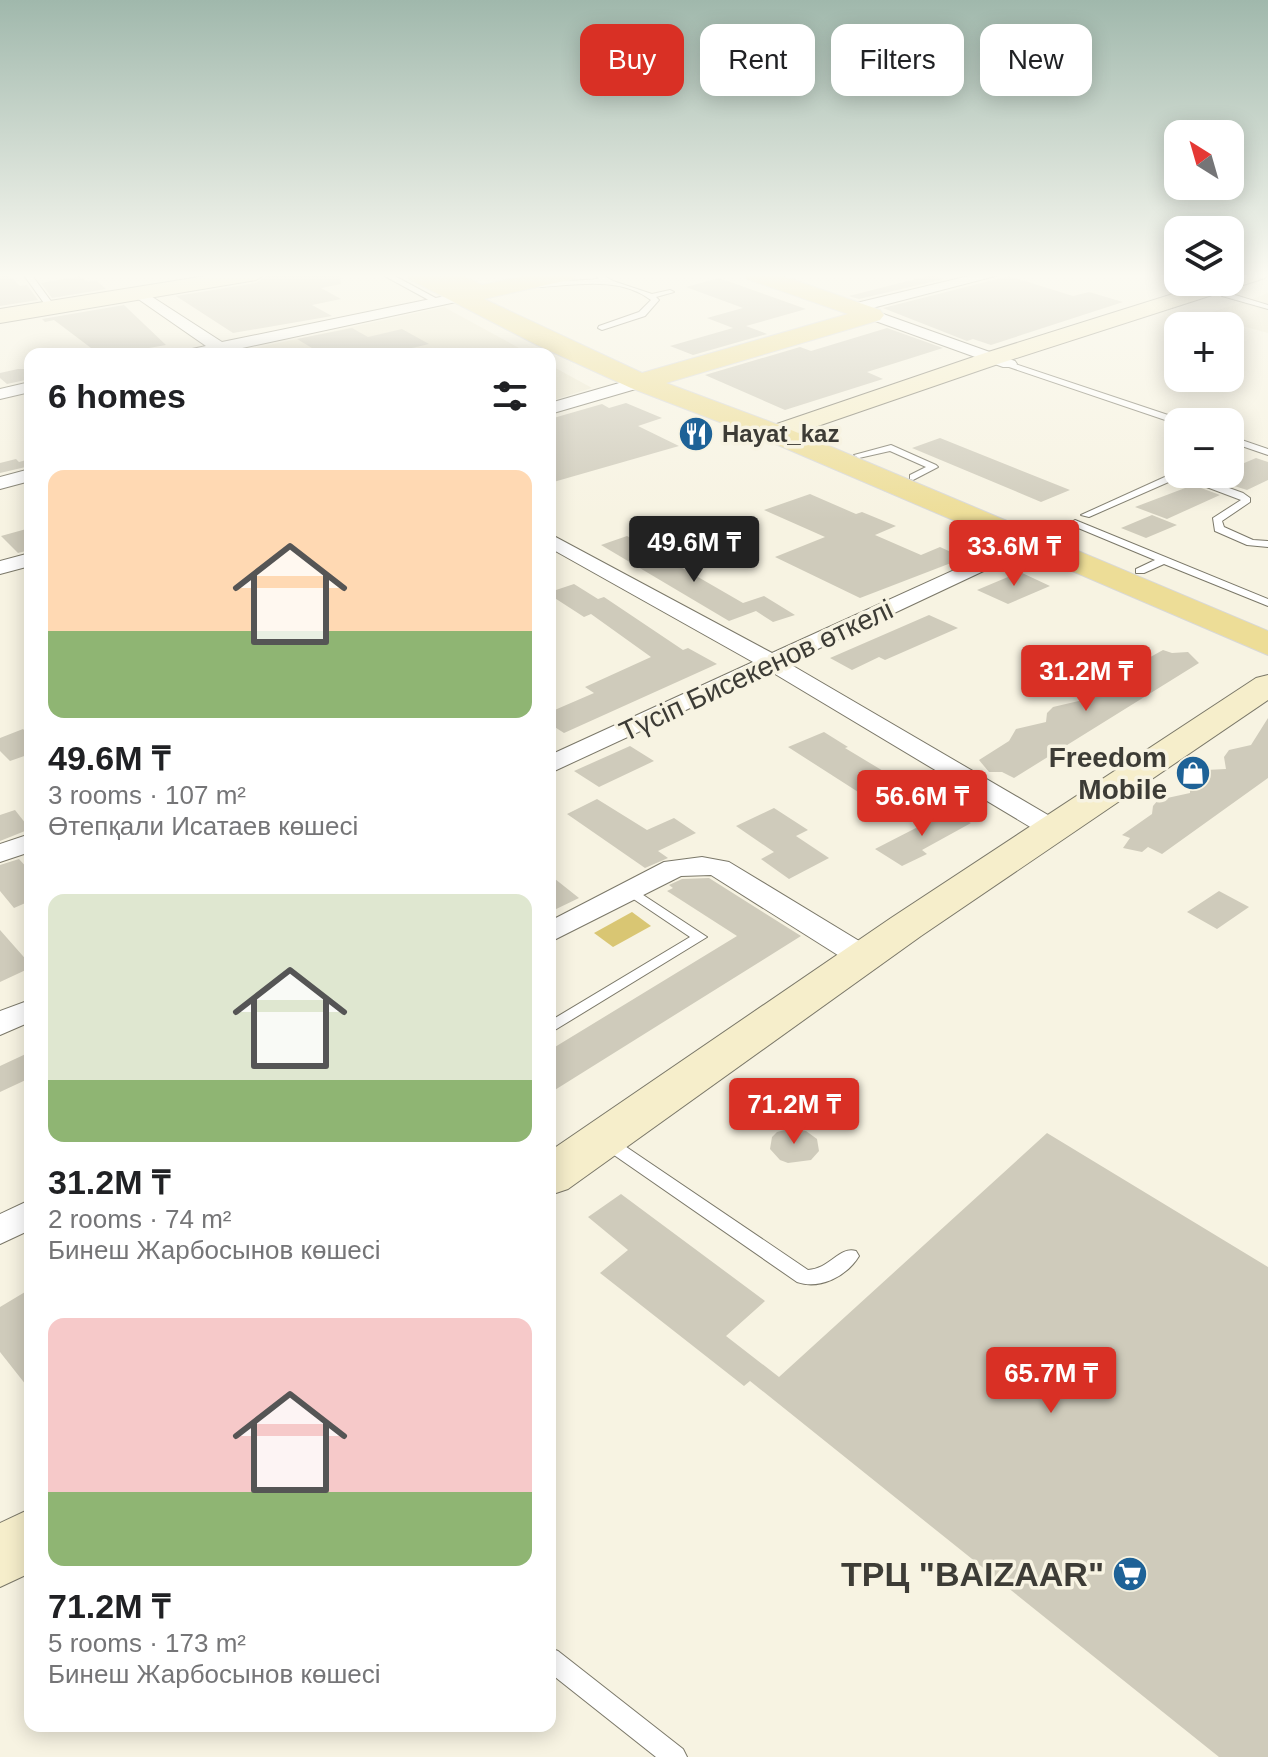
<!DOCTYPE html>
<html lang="en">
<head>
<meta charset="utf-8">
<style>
	body { margin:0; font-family:Arial,sans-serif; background:#f6f6f6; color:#202124; height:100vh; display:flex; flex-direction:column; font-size:30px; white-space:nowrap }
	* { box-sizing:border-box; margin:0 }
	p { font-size:26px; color:#757577 }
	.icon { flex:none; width:44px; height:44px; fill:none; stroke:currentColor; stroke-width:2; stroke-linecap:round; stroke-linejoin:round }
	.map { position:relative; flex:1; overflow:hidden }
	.details { position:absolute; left:24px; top:348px; width:532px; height:1384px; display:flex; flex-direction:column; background:#fff; border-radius:16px; box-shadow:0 4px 20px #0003 }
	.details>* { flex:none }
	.banner { position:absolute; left:580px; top:24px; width:568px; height:72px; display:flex; gap:16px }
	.needle { width:52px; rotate:323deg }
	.fabs { position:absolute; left:1164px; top:120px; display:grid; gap:16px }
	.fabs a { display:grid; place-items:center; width:80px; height:80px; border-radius:16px; background:#fff; box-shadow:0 4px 20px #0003; font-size:40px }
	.price { position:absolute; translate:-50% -68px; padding:0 18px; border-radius:8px; background:#d93025; color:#fff; font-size:26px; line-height:52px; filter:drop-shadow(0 2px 4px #0008) }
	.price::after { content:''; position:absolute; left:50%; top:48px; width:24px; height:18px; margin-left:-12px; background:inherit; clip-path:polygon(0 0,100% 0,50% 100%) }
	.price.selected { background:#222; color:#fff }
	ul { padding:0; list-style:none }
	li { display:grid; align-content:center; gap:16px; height:424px; padding:0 24px }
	li span { display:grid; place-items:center; height:248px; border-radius:16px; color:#555 }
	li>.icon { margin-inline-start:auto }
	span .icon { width:144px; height:144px; fill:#fffc; stroke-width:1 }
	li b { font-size:34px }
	h2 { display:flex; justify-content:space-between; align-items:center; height:96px; padding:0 24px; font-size:34px }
	.chip { padding:0 28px; border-radius:16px; background:#fff; box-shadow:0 4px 20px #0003; font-size:28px; line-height:72px }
	.chip.selected { background:#d93025; color:#fff }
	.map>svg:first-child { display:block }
	.built { fill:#ede8d1 }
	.green { fill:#d9c673 }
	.building { fill:#cfcbbb }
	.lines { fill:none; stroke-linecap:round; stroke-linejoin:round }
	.lane-casing { stroke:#7b7869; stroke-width:2 }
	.street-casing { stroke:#7b7869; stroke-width:2 }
	.secondary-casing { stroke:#7b7869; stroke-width:2 }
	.primary-casing { stroke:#d8d8d7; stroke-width:2 }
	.lane { fill:#fff; fill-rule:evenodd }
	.street { fill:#fff; fill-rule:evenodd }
	.secondary { fill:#f6eecb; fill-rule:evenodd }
	.primary { fill:#eddd97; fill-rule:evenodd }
	.labels { text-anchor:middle; stroke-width:7; stroke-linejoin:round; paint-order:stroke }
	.far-poi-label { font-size:24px; font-weight:bold; fill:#3d3c36; stroke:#f7f3e2; text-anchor:start }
	.street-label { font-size:28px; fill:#3d3c36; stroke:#f7f3e2 }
	.poi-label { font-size:28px; font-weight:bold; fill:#3d3c36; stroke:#f7f3e2; text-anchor:end }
	.near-poi-label { font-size:34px; font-weight:bold; fill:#3d3c36; stroke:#f7f3e2; text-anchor:end }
</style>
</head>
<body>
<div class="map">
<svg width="1268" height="1757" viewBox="0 0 1268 1757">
	<rect width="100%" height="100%" fill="#f7f3e2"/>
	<!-- built -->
	<path class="built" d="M1268,293v40l-66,-18 45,-14z
		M444,307l86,47h-270l-9,-5z
		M550,365l42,23 -42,13z"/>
	<!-- green -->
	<path class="green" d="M632,912l19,14 -38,21 -19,-14z"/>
	<!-- building -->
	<path class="building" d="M0,274h8l12,12 7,-1 11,15 -38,6z
		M269,274h71l1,10 -20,4 20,11 -29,6 20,11 -99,17 -57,-37 80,-13z
		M931,275l13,4 -85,20 -10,-3z
		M80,276l8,6 8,-2 10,9 -54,9 -11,-15z
		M1009,276l64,20 16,-4 34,10 -132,43 -18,-6 -6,2 -84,-33z
		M719,278l87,31 -60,17 21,8 -74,21 -23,-9 63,-18 -26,-10 36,-10 -57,-21z
		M124,305l42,40 -23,4 6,5h-50l-45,-34 -9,2 -3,-3z
		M352,328l16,9 34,-8 27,15 -34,8 3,2h-76l-25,-15z
		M887,328l56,20 -76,24 16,7 -98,31 -80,-35 95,-28 11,4z
		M18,369h12v10l-23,5 -7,-6v-5z
		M626,403l36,15 -24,8 41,20 -129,37v-64l52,-15 7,4z
		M940,438l130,52 -29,12 -129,-54z
		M1256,458l12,4v18l-21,10 -38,-12 21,-4v-5z
		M16,459l3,3 11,-3v7l-30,7v-10z
		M1193,485l27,10 -53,24 -32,-12z
		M810,494l46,20 6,-2 34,14 -21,9 46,20 19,-8 24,11 -104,40 -85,-41 50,-20 -61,-27z
		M1152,515l25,10 -31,13 -25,-10z
		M30,528v22l-12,3 -17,-17z
		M627,536l116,67 21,-7 31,19 -22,7 -17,-11 -27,10 -128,-76z
		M1020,572l30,14 -42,18 -31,-14z
		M574,584l24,15 6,-2 79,53 5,-2 29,16 -153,69 -14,-9v-12l44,-19 -9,-6 66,-30 -60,-43 -7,3 -34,-22v-3z
		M929,615l29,13 -73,32 -6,-3 -27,13 -22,-12z
		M1163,650l9,3 16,-1 11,11 -185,115 -12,-6h-13l-10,-12 30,-19 7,-12 30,-7 1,-9 6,-6 30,-7v-9l6,-6 30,-6 -2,-9 7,-6 21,-4z
		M1268,718v60l-106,76 -14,-7 -6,5 -19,-4 7,-10 -8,-3 30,-21 1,-8 5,-6 32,-7v-12l6,-6 10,-5 20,-1 -2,-12 5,-7 22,-5z
		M23,729l7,7v18l-20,7 -10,-10v-13z
		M824,732l24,15 -3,1 68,41 -33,17 -92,-59z
		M630,746l24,15 -55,26 -25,-16z
		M597,799l50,31 27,-12 22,15 -38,18 10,7 -23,10 -78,-54z
		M774,808l34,22 -12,6 33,22 -40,21 -28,-20 13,-7 -38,-26z
		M15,810l15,19 -30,12v-26z
		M949,811l22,12 -49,27 5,4 -25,12 -27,-17z
		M19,859l11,12v30l-16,7 -14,-17v-26z
		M550,875l29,23 -29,14z
		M709,878l92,58 -251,157v-43l187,-114 -70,-45 6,-3 -4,-3 13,-6z
		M1219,891l30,16 -32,22 -30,-17z
		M0,930l30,34v4l-30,14z
		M30,1052v26l-30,14v-26z
		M792,1128l14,3 11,8 2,12 -8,9 -23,3 -8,-3 -10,-11 2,-12 5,-5z
		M1047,1133l221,134v490h-49l-469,-376 -6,5 -144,-113 28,-23 -40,-33 33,-23 144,107 -39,35 53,41z
		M30,1289v101l-30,-38v-45z"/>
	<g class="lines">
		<!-- lane casing -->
		<g class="lane-casing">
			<path id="lane" d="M23,274h8l25,34 -1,2h-6z
				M381,274h10l52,28 -7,2z
				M594,274h8l11,7 39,13 18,-4 4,2 -18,5 3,3 -14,16 -43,14 -4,-2 1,-2 40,-14 12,-12c-31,-24 -75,-15 -111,-13l-4,-2 4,-2 59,-4z
				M1225,292l43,13v4l-46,-13 -1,-2z
				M1009,362l174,58 1,2 -7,2 -171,-58 -1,-2z
				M1230,436l38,13v6l-38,-13z
				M891,445l45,20 2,2 -25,13 -3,-1v-4l16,-8 -36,-16 -31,7 -5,-3z
				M1178,471v3h12l53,19 7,5v4l-28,19 2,6 29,13 15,1v6l-21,-2 -32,-14 -2,-13 28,-18 -61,-23 -91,40 -8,-2z
				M1075,520l193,79v7l-104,-42 -20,9h-8v-4l19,-9 -84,-35 -1,-2z
				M631,887l76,50 -157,96v-12l140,-84 -64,-43 -2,-3z
				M607,1136l6,2 195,132c22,-1 31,-24 48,-19l3,5c-12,20 -39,34 -62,26l-196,-136 -2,-4 2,-4z
				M550,1648l8,3 125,98 4,8h-31l-106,-84z"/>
		</g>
		<!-- street casing -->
		<g class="street-casing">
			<path id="street" d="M977,274h26l-150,39 -8,-5 3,-3z
				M479,289l5,1v6l-251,54 4,4h-56l2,-3 23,-5 -75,-52 2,-3h10l79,51z
				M872,310l143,51 2,3 -2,3h-12l-136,-49 -3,-3z
				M640,377l6,1 2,4 -2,4 -96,28v-11z
				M30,382v10l-30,7v-10z
				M30,469v12l-30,8v-12z
				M1049,527l7,2 3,4 -3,4 -268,126 272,159 4,6 -4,6h-18l-272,-163 -220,102v-18l203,-93 -203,-114v-14l222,119z
				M30,553v13l-30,8v-13z
				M30,834v18l-30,10v-18z
				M702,857l27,5 145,88 4,7 -4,7 -11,3 -11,-3 -141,-89 -30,1 -131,66v-21l114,-59z
				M30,1000v22l-30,13v-24z
				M30,1200v30l-30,14v-30z"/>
		</g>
		<!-- secondary casing -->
		<g class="secondary-casing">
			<path id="secondary" d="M218,274h48l-10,6 -256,43v-14z
				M1237,274h31l-3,4 -264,85 -218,75h-18l-4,-5 4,-5 220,-75 226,-71h19v-6z
				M1268,675v25l-347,236 -353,253 -18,6v-44l341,-233 365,-240z
				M30,1509v64l-30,14v-64z"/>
		</g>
		<!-- primary casing -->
		<g class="primary-casing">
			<path id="primary" d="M406,274h29l7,4 2,-4h16l22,11 52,-11h42l-3,5 -89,20 158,74 206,-59 -101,-35 -3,-5h33l103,36 4,5 -4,5 -214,63 118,44 484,204v24l-504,-216 -133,-51 -94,-43 -128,-66z"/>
		</g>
		<!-- lane -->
		<use href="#lane" class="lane"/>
		<!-- street -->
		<use href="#street" class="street"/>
		<!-- secondary -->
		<use href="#secondary" class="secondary"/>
		<!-- primary -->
		<use href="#primary" class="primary"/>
	</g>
	<!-- sky -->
	<linearGradient id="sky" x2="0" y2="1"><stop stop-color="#a0b8ac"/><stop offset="0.53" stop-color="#fbfaf2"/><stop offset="1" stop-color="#fbfaf2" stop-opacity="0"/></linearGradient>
	<rect width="1268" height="520" fill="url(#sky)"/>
	<!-- icons -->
	<defs>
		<g id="restaurant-disc" transform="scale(1.8)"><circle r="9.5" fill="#1e6297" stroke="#f7f3e2"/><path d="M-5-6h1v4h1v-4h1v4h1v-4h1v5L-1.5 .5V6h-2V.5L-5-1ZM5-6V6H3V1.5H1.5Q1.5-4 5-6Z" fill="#fff"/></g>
		<g id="shop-disc" transform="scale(1.8)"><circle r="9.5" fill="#1e6297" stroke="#f7f3e2"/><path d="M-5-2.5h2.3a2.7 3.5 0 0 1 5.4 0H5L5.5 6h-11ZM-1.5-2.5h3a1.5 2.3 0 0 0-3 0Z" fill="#fff"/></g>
		<g id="supermarket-disc" transform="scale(1.8)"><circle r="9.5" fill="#1e6297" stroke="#f7f3e2"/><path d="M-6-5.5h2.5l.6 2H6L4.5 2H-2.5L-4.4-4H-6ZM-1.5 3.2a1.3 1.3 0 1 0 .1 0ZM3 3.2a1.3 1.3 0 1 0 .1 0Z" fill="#fff"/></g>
	</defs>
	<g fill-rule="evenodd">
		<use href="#restaurant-disc" x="696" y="434"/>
		<use href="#shop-disc" x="1193" y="773"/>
		<use href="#supermarket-disc" x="1130" y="1574"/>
	</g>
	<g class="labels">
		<!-- far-poi labels -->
		<g class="far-poi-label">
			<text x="722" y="442">Hayat_kaz</text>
		</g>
		<!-- street labels -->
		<g class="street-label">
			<text transform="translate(756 670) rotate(-25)" y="10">Түсіп Бисекенов өткелі</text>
		</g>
		<!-- poi labels -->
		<g class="poi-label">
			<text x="1167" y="767">Freedom<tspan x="1167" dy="32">Mobile</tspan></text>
		</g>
		<!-- near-poi labels -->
		<g class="near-poi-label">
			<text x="1104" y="1586">ТРЦ "BAIZAAR"</text>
		</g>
	</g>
</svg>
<div class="fabs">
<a><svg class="needle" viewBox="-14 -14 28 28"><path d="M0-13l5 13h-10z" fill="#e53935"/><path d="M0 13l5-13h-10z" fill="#757577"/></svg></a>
<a><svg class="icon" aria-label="layers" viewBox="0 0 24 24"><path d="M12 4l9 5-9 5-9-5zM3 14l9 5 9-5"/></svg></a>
<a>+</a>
<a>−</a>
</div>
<b class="price selected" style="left:694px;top:584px">49.6M ₸</b>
<b class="price" style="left:1014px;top:588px">33.6M ₸</b>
<b class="price" style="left:1086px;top:713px">31.2M ₸</b>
<b class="price" style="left:922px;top:838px">56.6M ₸</b>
<b class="price" style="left:794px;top:1146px">71.2M ₸</b>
<b class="price" style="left:1051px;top:1415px">65.7M ₸</b>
<div class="banner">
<a class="chip selected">Buy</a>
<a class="chip">Rent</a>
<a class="chip">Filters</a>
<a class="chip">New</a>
</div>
<section class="details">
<h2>6 homes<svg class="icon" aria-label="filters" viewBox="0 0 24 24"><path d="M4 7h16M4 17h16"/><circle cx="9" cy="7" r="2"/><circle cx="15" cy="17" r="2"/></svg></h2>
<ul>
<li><span style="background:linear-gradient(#ffd9b3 65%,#8fb573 0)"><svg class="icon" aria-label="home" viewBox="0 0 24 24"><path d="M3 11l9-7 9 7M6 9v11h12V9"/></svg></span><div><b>49.6M ₸</b><p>3 rooms · 107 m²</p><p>Өтепқали Исатаев көшесі</p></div></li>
<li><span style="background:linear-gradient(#dfe7d0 75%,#8fb573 0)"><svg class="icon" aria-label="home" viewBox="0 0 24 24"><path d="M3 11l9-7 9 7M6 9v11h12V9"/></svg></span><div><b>31.2M ₸</b><p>2 rooms · 74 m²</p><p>Бинеш Жарбосынов көшесі</p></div></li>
<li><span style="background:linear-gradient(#f6c9c9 70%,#8fb573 0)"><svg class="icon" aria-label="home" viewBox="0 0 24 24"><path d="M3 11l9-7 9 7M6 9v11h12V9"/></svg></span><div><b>71.2M ₸</b><p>5 rooms · 173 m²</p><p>Бинеш Жарбосынов көшесі</p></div></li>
</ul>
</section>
</div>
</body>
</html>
